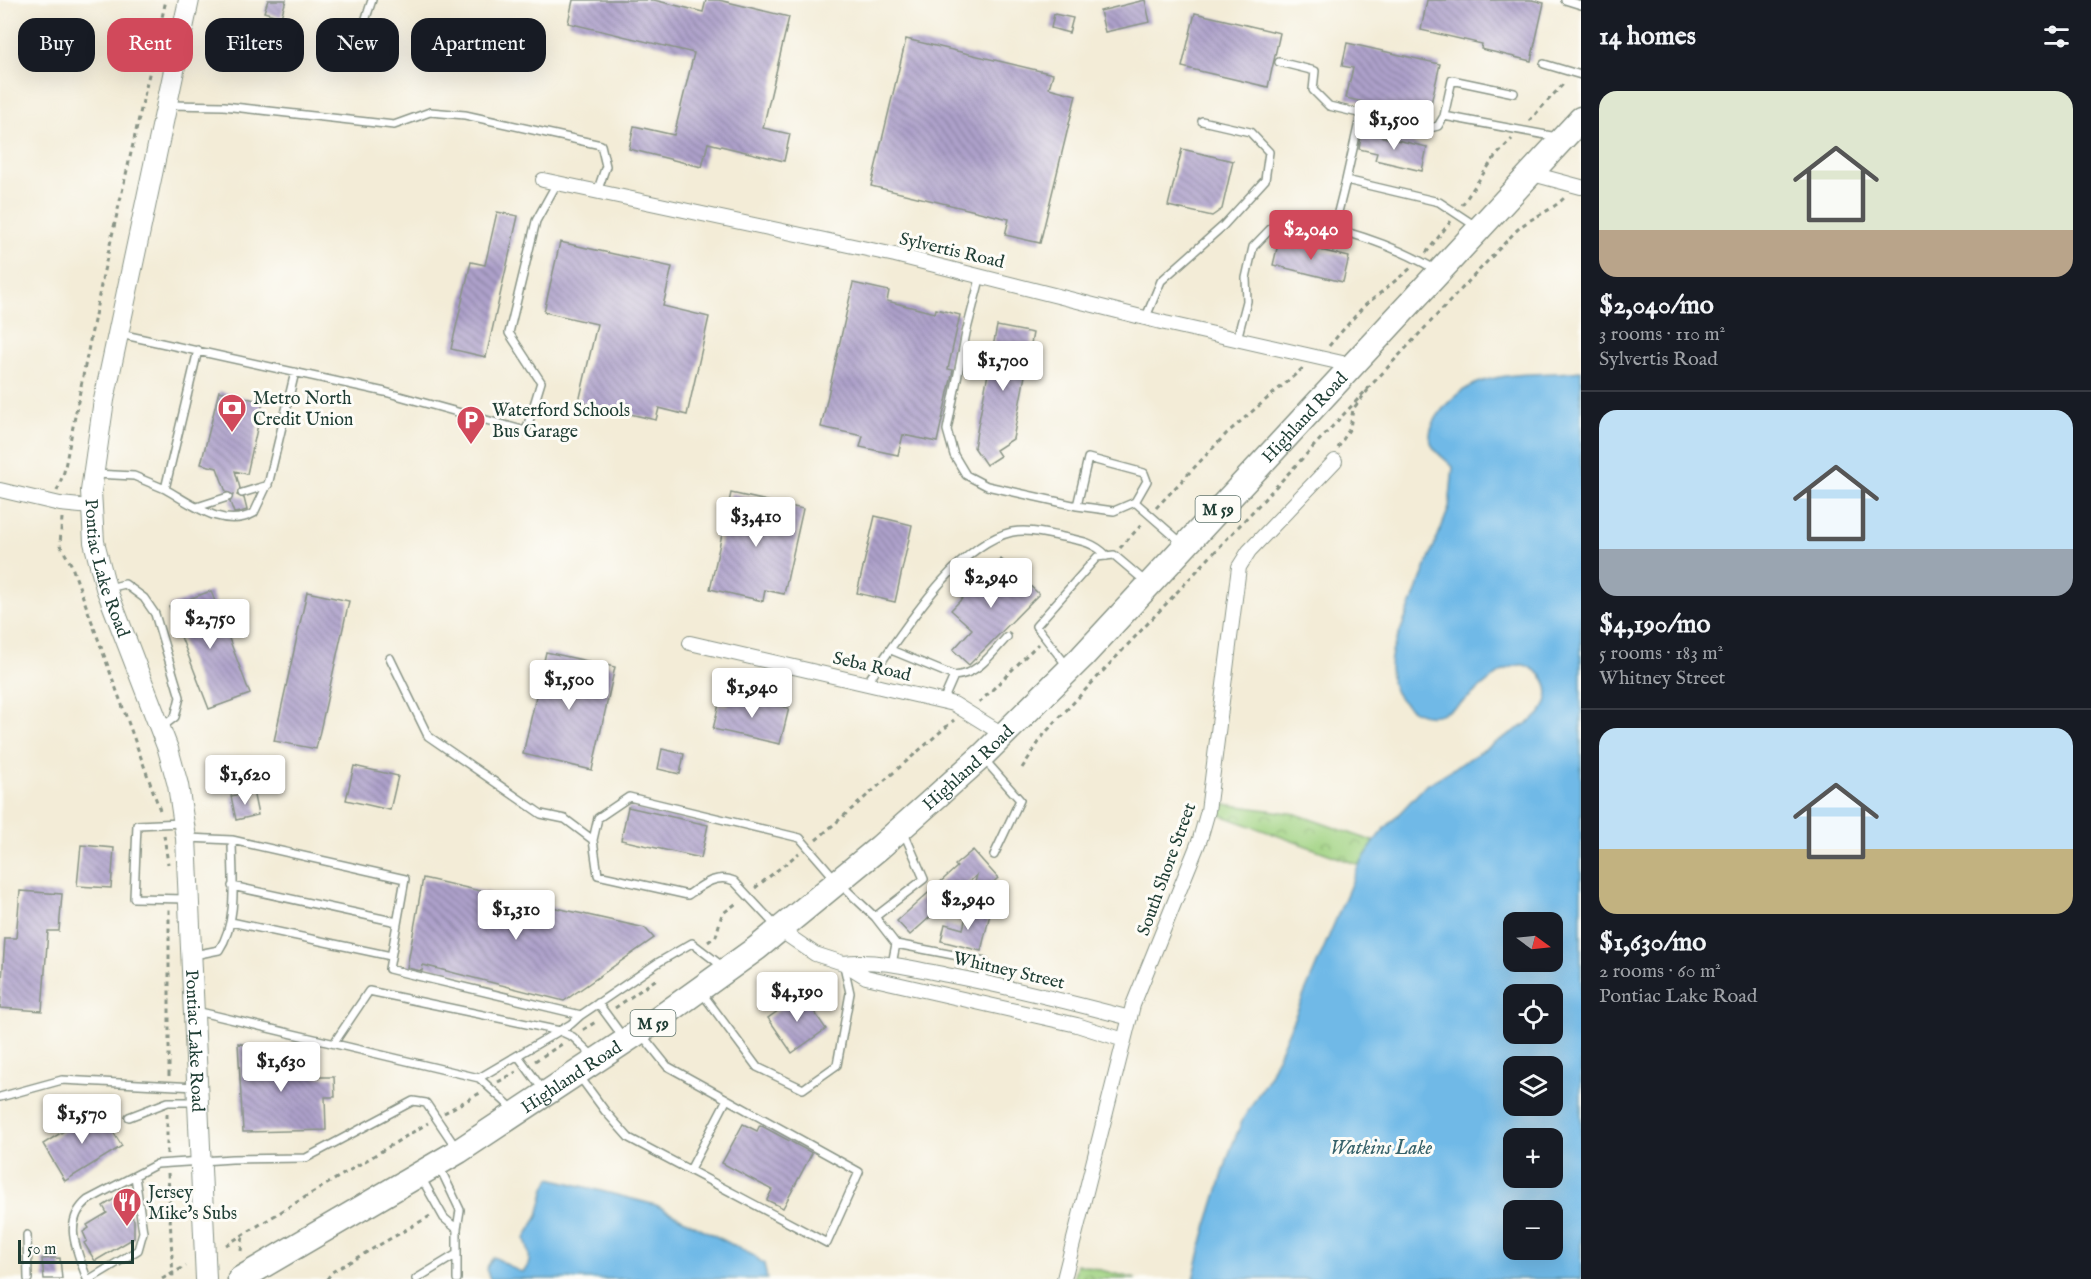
<!DOCTYPE html>
<html lang="en">
<head>
<meta charset="utf-8">
<style>
	body { margin:0; font-family:"IM FELL English",serif; background:#242831; color:#f1f3f6; height:100vh; display:flex; flex-direction:column; font-size:22px; white-space:nowrap }
	* { box-sizing:border-box; margin:0 }
	p { font-size:20px; color:#9ea1a6 }
	.icon { flex:none; width:33px; height:33px; fill:none; stroke:currentColor; stroke-width:2; stroke-linecap:round; stroke-linejoin:round }
	.map { position:relative; flex:1; overflow:hidden }
	.sheet { display:flex; flex-direction:column; background:#171b24; width:510px }
	.sheet>* { flex:none }
	.hud { position:absolute; left:18px; top:18px; width:570px; height:54px; display:flex; gap:12px }
	.needle { width:39px; rotate:105deg }
	.tools { position:absolute; left:1503px; top:912px; display:grid; gap:12px }
	.tools a { display:grid; place-items:center; width:60px; height:60px; border-radius:12px; background:#171b24; box-shadow:0 6px 24px #0002; font-size:30px }
	.scale { position:absolute; left:18px; bottom:15px; width:116px; box-sizing:border-box; padding-left:6px; border:3px solid #1f3d34; border-top:0; font-size:16px; line-height:21px; white-space:nowrap; color:#1f3d34; -webkit-text-stroke:4px #fdfcf7; paint-order:stroke }
	.price { position:absolute; translate:-50% -51px; padding:0 14px; border-radius:6px; background:#fff; color:#222; font-size:20px; line-height:39px; filter:drop-shadow(0 2px 3px #0008) }
	.price::after { content:''; position:absolute; left:50%; top:36px; width:18px; height:14px; margin-left:-9px; background:inherit; clip-path:polygon(0 0,100% 0,50% 100%) }
	.price.on { background:#d1495b; color:#fff }
	ul { padding:0; list-style:none }
	li { display:grid; align-content:center; gap:12px; height:318px; padding:0 18px }
	li+li { border-top:2px solid #363941 }
	li span { display:grid; place-items:center; height:186px; border-radius:18px; color:#555 }
	li>.icon { margin-inline-start:auto }
	span .icon { width:108px; height:108px; fill:#fffc; stroke-width:1 }
	li b { font-size:26px }
	h2 { display:flex; justify-content:space-between; align-items:center; height:72px; padding:0 18px; font-size:26px }
	.chip { padding:0 21px; border-radius:18px; background:#171b24; box-shadow:0 6px 24px #0002; font-size:21px; line-height:54px }
	.chip.on { background:#d1495b; color:#fff }
	main { display:flex; flex:1; min-height:0 }
	.map>svg:first-child { display:block }
	.park { fill:url(#park-crowns); stroke:#60885c; stroke-width:1.5 }
	.water { fill:#6fb9e7; stroke:#477b8e; stroke-width:1.5; fill-rule:evenodd }
	.building { fill:url(#building-back-hatch) }
	.lines { fill:none; stroke-linecap:round; stroke-linejoin:round }
	.lane-casing { stroke:#899486; stroke-width:10 }
	.street-casing { stroke:#899486; stroke-width:16 }
	.secondary-casing { stroke:#899486; stroke-width:22 }
	.highway-casing { stroke:#899486; stroke-width:27 }
	.path { stroke:#899486; stroke-width:3; stroke-dasharray:4.5 4.5; stroke-linecap:butt }
	.lane { stroke:#fff; stroke-width:7 }
	.street { stroke:#fff; stroke-width:14 }
	.secondary { stroke:#fff; stroke-width:20 }
	.highway { stroke:#fff; stroke-width:24 }
	.labels { text-anchor:middle; stroke-width:6; stroke-linejoin:round; paint-order:stroke }
	.shield { fill:#fdfcf7; stroke:#62766e; stroke-width:1.5 }
	.shield-label { font-size:16px; font-weight:bold; fill:#1f3d34 }
	.street-label { font-size:18px; fill:#1f3d34; stroke:#fdfcf7 }
	.poi-label { font-size:18px; fill:#1f3d34; stroke:#fdfcf7; text-anchor:start }
	.water-label { font-size:20px; font-style:italic; fill:#37626a; stroke:#fdfcf7 }
</style>
</head>
<body>
<main>
<div class="map">
<svg width="1581" height="1279" viewBox="0 0 1581 1279">
	<defs>
		<pattern id="park-crowns" width="20" height="18" patternUnits="userSpaceOnUse" patternTransform="scale(1.5)"><rect width="20" height="18" fill="#a1d383"/><path d="M2 6a3 3 0 1 1 6 0M12 15a3 3 0 1 1 6 0" fill="none" stroke="#83ac6c"/></pattern>
		<pattern id="building-back-hatch" width="6" height="6" patternUnits="userSpaceOnUse" patternTransform="scale(1.5)"><rect width="6" height="6" fill="#ada0ca"/><path d="M-1 5l2 2M0 0l6 6M5-1l2 2" fill="none" stroke="#8c84a5"/></pattern>
	</defs>
	<rect width="100%" height="100%" fill="#fdfcf7"/>
	<filter id="ink" filterUnits="userSpaceOnUse"><feTurbulence type="fractalNoise" baseFrequency=".0167" numOctaves="2"/><feDisplacementMap in="SourceGraphic" scale="12" xChannelSelector="R" yChannelSelector="G"/><feConvolveMatrix kernelMatrix="1 2 1 2 8 2 1 2 1" color-interpolation-filters="sRGB"/></filter>
	<filter id="wash" filterUnits="userSpaceOnUse"><feTurbulence type="fractalNoise" baseFrequency=".008" numOctaves="4" result="noise"/><feDisplacementMap in="SourceGraphic" scale="24" xChannelSelector="R" yChannelSelector="G"/><feGaussianBlur stdDeviation="1.35" result="paint"/><feColorMatrix in="noise" values="0 0 0 0 0 0 0 0 0 0 0 0 0 0 0 0 0 1.4 0 .05"/><feComposite in="paint" operator="in"/></filter>
	<g filter="url(#wash)">
		<rect width="100%" height="100%" fill="#f3ecd7"/>
		<!-- park -->
		<path class="park" d="M1217,803l79,11 79,28 -16,23 -144,-52z
			M1077,1264l59,15h-63z"/>
		<!-- water -->
		<path class="water" d="M1581,371v908h-388l11,-44 27,-87 12,-29 27,-44 89,-210 20,-30 46,-49 109,-67c17,-14 20,-37 -1,-50 -4,-2 -8,-5 -13,-4 -38,4 -74,80 -116,38 -14,-14 -16,-33 -12,-51l57,-144 4,-41c-6,-7 -15,-12 -20,-20 -6,-10 -2,-21 4,-30 34,-53 90,-39 144,-46zM1514,922h38v40h-38zM1514,994h38v40h-38zM1514,1066h38v40h-38zM1514,1138h38v40h-38zM1514,1210h38v40h-38z
			M550,1178l106,27 98,51 10,8 3,15h-277l-4,-10 7,-12c12,4 18,13 30,15 11,-11 5,-21 2,-34l13,-22 7,-28z"/>
		<g id="blocks">
			<!-- building -->
			<path class="building" d="M268,0h18l-5,17 -17,-5z
				M573,0h81l49,12 3,-12h13l70,17 -26,111 27,6 -6,27 -76,-18 -6,24 -73,-18 5,-23 40,9 20,-82 -126,-30z
				M1145,0l5,22 -45,10 -5,-21z
				M1427,0h105l12,3 -13,58 -50,-12 1,-5 -61,-14z
				M1195,13l85,20 -12,54 -86,-20z
				M1054,14l19,4 -4,15 -18,-5z
				M906,39l147,35 -4,14 27,7 -36,148 -35,-8 4,-16 -138,-33z
				M1347,43l93,21 -12,53 -82,-19 7,-30 -11,-2z
				M1362,132l65,15 -5,24 -47,-11 2,-7 -18,-4z
				M1182,149l51,12 -11,48 -10,7 -44,-10z
				M497,212l21,4 -32,141 -35,-8 20,-87 14,3z
				M1279,240l70,17 -6,25 -70,-17z
				M560,242l112,25 -9,39 46,11 -22,98 -28,-7 -3,12 -77,-18 18,-78 -53,-12z
				M853,283l36,8 -2,10 48,12 1,-4 24,6 -12,54 5,1 -16,72 -34,-7 -5,20 -38,-8 3,-11 -42,-9z
				M997,326l36,7 -20,106 -17,11 4,6 -14,9 -12,-18z
				M219,391l44,11 -16,72 -12,-3 5,17 -3,7 7,3 3,12 -7,2 -6,1 -4,-11 3,-7 -7,-3 -9,-24 -16,-4z
				M731,493l72,16 -19,85 -19,-4 -2,11 -53,-12z
				M875,516l37,9 -17,77 -38,-9z
				M1001,559l38,35 -70,71 -16,-15 19,-21 -21,-19z
				M211,591l39,103 -41,15 -40,-103z
				M307,592l42,9 -33,148 -42,-8z
				M546,652l69,15 -23,103 -69,-16z
				M730,694l59,14 -9,36 -67,-15 6,-25 9,2z
				M662,749l22,5 -4,20 -22,-5z
				M354,766l44,10 -8,34 -44,-10z
				M253,791l5,24 -22,5 -5,-24z
				M628,807l80,18 -7,33 -80,-18z
				M81,845l33,3 -3,40 -34,-2z
				M973,850l25,28 -29,26 8,-29 -67,60 -13,-14 60,-54 -2,-2z
				M423,878l222,50 9,10 -90,63 -141,-36 -1,6 -15,-3z
				M20,891l42,3 -3,37h-11l-6,80 -42,-3 5,-70h11z
				M968,908l22,6 -9,37 -40,-10 4,-17 18,5z
				M802,994l24,35 -34,24 -24,-35z
				M238,1043l75,20v14h21l1,20h-10l1,33 -83,2z
				M99,1109l23,37 -57,35 -22,-37z
				M743,1124l14,7 3,-6 52,28 -29,55 -16,-8 5,-10 -50,-27z
				M119,1196l15,24v18l-39,23 -11,-18 3,-2 -4,-9 6,-4 -2,-3 20,-12 -4,-7z
				M60,1258l2,21h-18l-2,-20z"/>
		</g>
	</g>
	<g filter="url(#ink)">
		<use href="#blocks" fill-opacity="0" stroke="#899486" stroke-width="1.5"/>
		<g class="lines">
			<!-- lane casing -->
			<g class="lane-casing">
				<path id="lane" d="M1565,0l16,5
					M355,51l17,-51
					M1279,62l36,9 -2,19 16,16 97,23 12,-3 6,-10 113,21
					M1544,64l37,11
					M169,105l55,1 170,19 36,-13 35,3 136,30 5,21 -9,26
					M1444,116l8,-36 62,13
					M1346,180l15,-67
					M1334,228l12,-48 93,22 38,25
					M981,275l-15,58 -19,97 7,25 12,20 21,11 90,20 37,5 21,-9 48,42
					M1146,317l15,-36 62,-55 42,-46 4,-28 -19,-20 -48,-11
					M120,334l265,58 141,39 15,-49 -32,-49 27,-112 21,-38
					M1237,339l10,-38 -1,-23 7,-31 29,-30c54,10 108,25 154,53
					M95,474l39,2 31,13 33,-139
					M165,489c27,15 58,41 89,24l15,-32 26,-109
					M242,493l26,-8
					M1077,506l11,-48 56,15 3,8 -12,21
					M197,507l31,-10
					M109,588l16,-4 19,14 11,16 25,83 -5,20 -13,10
					M891,650l63,26c25,-2 37,-22 53,-39
					M390,658l38,78 113,78 24,5 28,21 5,-22 31,-21 171,41 38,44 37,35
					M1068,667l-32,-41 61,-69 17,-2 33,28
					M866,684c34,-47 88,-139 146,-152 15,-3 31,1 46,4 19,4 35,5 49,20
					M943,701l11,-25
					M983,758l37,42 -26,55
					M182,823l-45,2 -3,73 54,1
					M188,838l44,2 173,39 -16,90 16,4 176,42 78,-53 33,-19 30,23
					M593,840l5,35 90,20c14,-10 29,-22 46,-14l42,45
					M232,886l165,36
					M231,922l160,34
					M896,944l89,17 -4,20
					M194,955l25,-5c20,-30 13,-75 13,-110
					M892,964l4,-20 -21,-27 49,-38 -20,-46
					M702,993l55,74 46,22 34,-24 13,-72 -6,-27
					M598,1003l25,34
					M196,1011l283,67
					M334,1043l35,-52 191,40 13,6 20,19
					M518,1056l25,34
					M580,1077l25,34 24,27 198,105 32,-71 -192,-106 -25,-31
					M0,1097l62,-17 134,7
					M513,1109l-34,-31 92,-54 10,-9
					M129,1117l39,-15h28
					M690,1170l36,-69
					M422,1179l22,39 13,11 3,-19 -21,-44
					M457,1229v50
					M27,1235l1,44
					M87,1279c-9,-27 -26,-57 1,-79l69,-36 75,-5 74,-1 107,-57 13,2 31,46
					M90,1279l48,-29 5,-18 -8,-56
					M416,1279l41,-25"/>
			</g>
			<!-- street casing -->
			<g class="street-casing">
				<path id="street" d="M1529,173l52,14
					M543,180l352,75 270,68 186,42
					M0,490l60,14 31,3
					M690,643l264,61 50,31
					M780,930l35,24 28,9 23,14 211,48 47,15
					M843,963c35,-4 69,5 104,12 62,12 122,27 183,43
					M1064,1279l69,-274 67,-166 8,-28 31,-244 10,-16 86,-90"/>
			</g>
			<!-- secondary casing -->
			<g class="secondary-casing">
				<g id="secondary">
					<path id="s1" d="M189,0l-85,400 -13,91 3,51 12,46 62,161 10,36 8,53 20,441"/>
				</g>
			</g>
			<!-- highway casing -->
			<g class="highway-casing">
				<g id="highway">
					<path id="s2" d="M240,1279l219,-128 195,-129 103,-74 123,-101 102,-91 100,-99 499,-538"/>
				</g>
			</g>
			<!-- path -->
			<path class="path" d="M1529,121l36,-39
				M1462,205l32,-47 18,-19
				M1426,253l25,-32
				M1329,346l34,-39 48,-39
				M1374,382l140,-149c16,-17 35,-19 52,-37
				M1338,448l12,-20 3,-19 15,-19
				M57,491l7,-19 39,-197 63,-275
				M1156,508l71,-75 76,-65
				M62,518l-2,27 11,19 90,249
				M1120,548l24,-26
				M979,703l59,-59
				M1022,768l23,-35 329,-351
				M164,835l4,29
				M816,840l138,-120
				M755,888l44,-35
				M708,942l8,-6 6,-22 16,-12
				M615,1008l43,-30
				M583,1030l14,-9
				M535,1061l27,-17
				M169,1076v-167
				M498,1082l18,-10
				M444,1113l36,-20
				M167,1154v-41
				M168,1173l5,106
				M226,1245l202,-122
				M241,1251l2,-16
				M162,1279l24,-13
				M327,1279l5,-7 98,-56"/>
			<!-- lane -->
			<use href="#lane" class="lane"/>
			<!-- street -->
			<use href="#street" class="street"/>
			<!-- secondary -->
			<use href="#secondary" class="secondary"/>
			<!-- highway -->
			<use href="#highway" class="highway"/>
		</g>
	</g>
	<!-- icons -->
	<defs>
		<g id="bank-pin" transform="scale(1.5)"><path d="M0 17L-7.5 6A9.5 9.5 0 1 1 7.5 6Z" fill="#d1495b" stroke="#fdfcf7"/><path d="M-6-4H6V4H-6ZM0-2.3a2.3 2.3 0 1 0 0 4.6a2.3 2.3 0 1 0 0-4.6Z" fill="#fff"/></g>
		<g id="parking-pin" transform="scale(1.5)"><path d="M0 17L-7.5 6A9.5 9.5 0 1 1 7.5 6Z" fill="#d1495b" stroke="#fdfcf7"/><path d="M-3.5-5.5H1a3.5 3.5 0 0 1 0 7H-1V5.5H-3.5ZM-1-3.4V-.6H.8a1.4 1.4 0 0 0 0-2.8Z" fill="#fff"/></g>
		<g id="restaurant-pin" transform="scale(1.5)"><path d="M0 17L-7.5 6A9.5 9.5 0 1 1 7.5 6Z" fill="#d1495b" stroke="#fdfcf7"/><path d="M-5-6h1v4h1v-4h1v4h1v-4h1v5L-1.5 .5V6h-2V.5L-5-1ZM5-6V6H3V1.5H1.5Q1.5-4 5-6Z" fill="#fff"/></g>
	</defs>
	<g fill-rule="evenodd">
		<use href="#bank-pin" x="232" y="408"/>
		<use href="#parking-pin" x="471" y="420"/>
		<use href="#restaurant-pin" x="127" y="1202"/>
	</g>
	<g class="labels">
		<!-- shield labels -->
		<g class="shield">
			<rect x="1195.5" y="496" width="45" height="26" rx="4.5"/>
			<rect x="630.5" y="1010" width="45" height="26" rx="4.5"/>
		</g>
		<g class="shield-label">
			<text x="1218" y="515">M 59</text>
			<text x="653" y="1029">M 59</text>
		</g>
		<!-- street labels -->
		<g class="street-label">
			<text transform="translate(952 250) rotate(13)" y="6">Sylvertis Road</text>
			<text dy="6" stroke="none"><textPath href="#s2" startOffset="1378">Highland Road</textPath></text>
			<text dy="6" stroke="none"><textPath href="#s1" startOffset="580">Pontiac Lake Road</textPath></text>
			<text transform="translate(872 666) rotate(13)" y="6">Seba Road</text>
			<text dy="6" stroke="none"><textPath href="#s2" startOffset="892">Highland Road</textPath></text>
			<text transform="translate(1166 869) rotate(-70)" y="6">South Shore Street</text>
			<text transform="translate(1009 970) rotate(13)" y="6">Whitney Street</text>
			<text dy="6" stroke="none"><textPath href="#s1" startOffset="1066">Pontiac Lake Road</textPath></text>
			<text dy="6" stroke="none"><textPath href="#s2" startOffset="388">Highland Road</textPath></text>
		</g>
		<!-- poi labels -->
		<g class="poi-label">
			<text x="253" y="404">Metro North<tspan x="253" dy="21">Credit Union</tspan></text>
			<text x="492" y="416">Waterford Schools<tspan x="492" dy="21">Bus Garage</tspan></text>
			<text x="148" y="1198">Jersey<tspan x="148" dy="21">Mike's Subs</tspan></text>
		</g>
		<!-- water labels -->
		<g class="water-label">
			<text x="1381" y="1154">Watkins Lake</text>
		</g>
	</g>
</svg>
<div class="tools">
<a><svg class="needle" viewBox="-14 -14 28 28"><path d="M0-13l5 13h-10z" fill="#e53935"/><path d="M0 13l5-13h-10z" fill="#9ea1a6"/></svg></a>
<a><svg class="icon" aria-label="locate" viewBox="0 0 24 24"><circle cx="12" cy="12" r="6"/><path d="M12 2v4M12 18v4M2 12h4M18 12h4"/></svg></a>
<a><svg class="icon" aria-label="layers" viewBox="0 0 24 24"><path d="M12 4l9 5-9 5-9-5zM3 14l9 5 9-5"/></svg></a>
<a>+</a>
<a>−</a>
</div>
<div class="scale">50 m</div>
<b class="price" style="left:1394px;top:151px">$1,500</b>
<b class="price on" style="left:1311px;top:261px">$2,040</b>
<b class="price" style="left:1003px;top:392px">$1,700</b>
<b class="price" style="left:756px;top:548px">$3,410</b>
<b class="price" style="left:991px;top:609px">$2,940</b>
<b class="price" style="left:210px;top:650px">$2,750</b>
<b class="price" style="left:569px;top:711px">$1,500</b>
<b class="price" style="left:752px;top:719px">$1,940</b>
<b class="price" style="left:245px;top:806px">$1,620</b>
<b class="price" style="left:968px;top:931px">$2,940</b>
<b class="price" style="left:516px;top:941px">$1,310</b>
<b class="price" style="left:797px;top:1023px">$4,190</b>
<b class="price" style="left:281px;top:1093px">$1,630</b>
<b class="price" style="left:82px;top:1145px">$1,570</b>
<div class="hud">
<a class="chip">Buy</a>
<a class="chip on">Rent</a>
<a class="chip">Filters</a>
<a class="chip">New</a>
<a class="chip">Apartment</a>
</div>
</div>
<section class="sheet">
<h2>14 homes<svg class="icon" aria-label="filters" viewBox="0 0 24 24"><path d="M4 7h16M4 17h16"/><circle cx="9" cy="7" r="2"/><circle cx="15" cy="17" r="2"/></svg></h2>
<ul>
<li><span style="background:linear-gradient(#dfe7d0 75%,#b9a48a 0)"><svg class="icon" aria-label="home" viewBox="0 0 24 24"><path d="M3 11l9-7 9 7M6 9v11h12V9"/></svg></span><div><b>$2,040/mo</b><p>3 rooms · 110 m²</p><p>Sylvertis Road</p></div></li>
<li><span style="background:linear-gradient(#bfe0f5 75%,#9aa5b1 0)"><svg class="icon" aria-label="home" viewBox="0 0 24 24"><path d="M3 11l9-7 9 7M6 9v11h12V9"/></svg></span><div><b>$4,190/mo</b><p>5 rooms · 183 m²</p><p>Whitney Street</p></div></li>
<li><span style="background:linear-gradient(#bfe0f5 65%,#c2b280 0)"><svg class="icon" aria-label="home" viewBox="0 0 24 24"><path d="M3 11l9-7 9 7M6 9v11h12V9"/></svg></span><div><b>$1,630/mo</b><p>2 rooms · 60 m²</p><p>Pontiac Lake Road</p></div></li>
</ul>
</section>
</main>
</body>
</html>
